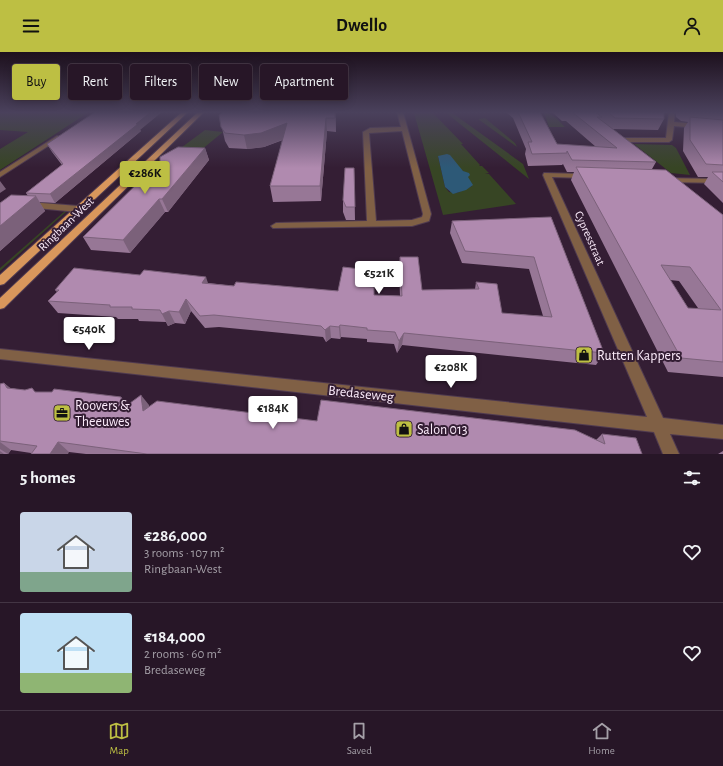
<!DOCTYPE html>
<html lang="en">
<head>
<meta charset="utf-8">
<style>
	body { margin:0; font-family:"Alegreya Sans",sans-serif; background:#2f1f2f; color:#f1f3f6; height:100vh; display:flex; flex-direction:column; font-size:15px; white-space:nowrap }
	* { box-sizing:border-box; margin:0 }
	p { font-size:13px; color:#a49fa7 }
	.icon { flex:none; width:22px; height:22px; fill:none; stroke:currentColor; stroke-width:2; stroke-linecap:round; stroke-linejoin:round }
	.map { position:relative; height:402px; overflow:hidden }
	.drawer { display:flex; flex-direction:column; background:#271627; flex:1 }
	.drawer>* { flex:none }
	.hud { position:absolute; left:12px; top:12px; width:400px; height:36px; display:flex; gap:8px }
	.price { position:absolute; translate:-50% -34px; padding:0 9px; border-radius:4px; background:#fff; color:#222; font-size:13px; line-height:26px; filter:drop-shadow(0 1px 2px #0008) }
	.price::after { content:''; position:absolute; left:50%; top:24px; width:12px; height:9px; margin-left:-6px; background:inherit; clip-path:polygon(0 0,100% 0,50% 100%) }
	.price.on { background:#bdbf43; color:#111 }
	ul { padding:0; list-style:none }
	li { display:flex; align-items:center; gap:12px; height:100px; padding:0 20px }
	li+li { border-top:1px solid #433544 }
	li span { display:grid; place-items:center; flex:none; width:112px; height:80px; border-radius:4px; color:#555 }
	li>.icon { margin-inline-start:auto }
	span .icon { width:48px; height:48px; fill:#fffc; stroke-width:1 }
	li b { font-size:17px }
	h2 { display:flex; justify-content:space-between; align-items:center; height:48px; padding:0 20px; font-size:17px }
	.chip { padding:0 14px; border-radius:4px; background:#271627; box-shadow:0 2px 10px #0003,0 0 0 1px #433544; font-size:14px; line-height:36px }
	.chip.on { background:#bdbf43; color:#111 }
	header { display:flex; justify-content:space-between; align-items:center; height:52px; padding:0 20px; background:#bdbf43; color:#111; font-size:18px; font-weight:700 }
	.menu { display:flex; justify-content:space-around; align-items:center; height:56px; border-top:1px solid #433544; background:#271627; font-size:11px; color:#a49fa7 }
	.menu a { display:grid; justify-items:center; gap:2px }
	.menu .on { color:#bdbf43 }
	.map>svg:first-child { display:block }
	.green { fill:#374524; fill-rule:evenodd }
	.water { fill:#2d5977 }
	.lines { fill:none; stroke-linecap:round; stroke-linejoin:round }
	.minor-casing { stroke:#503b50; stroke-width:2 }
	.major-casing { stroke:#503b50; stroke-width:2 }
	.minor { fill:#806045; fill-rule:evenodd }
	.major { fill:#d9975c; fill-rule:evenodd }
	.wall { fill:#977796; fill-rule:evenodd }
	.shaded-wall { fill:#7b617a }
	.building { fill:#b08aaf; stroke:#7b617a; fill-rule:evenodd }
	.labels { text-anchor:middle; stroke-width:4; stroke-linejoin:round; paint-order:stroke }
	.street-label { font-size:12px; fill:#fcecfb; stroke:#341e34 }
	.near-poi-label { font-size:14px; fill:#fcecfb; stroke:#341e34; text-anchor:start }
	.near-street-label { font-size:14px; fill:#fcecfb; stroke:#341e34 }
</style>
</head>
<body>
<header><svg class="icon" aria-label="menu" viewBox="0 0 24 24"><path d="M4 6h16M4 12h16M4 18h16"/></svg>Dwello<svg class="icon" aria-label="person" viewBox="0 0 24 24"><circle cx="12" cy="8" r="4"/><path d="M4 21q1-7 8-7t8 7"/></svg></header>
<div class="map">
<svg width="723" height="402" viewBox="0 0 723 402">
	<rect width="100%" height="100%" fill="#341e34"/>
	<!-- green -->
	<path class="green" d="M0,60h89l-89,58v-21l28,-17 -28,-2z
		M405,60h27l31,32h-2l19,21 -1,1h3l7,7 -4,1h4l27,30 -73,11 -29,-102zM438,104l25,15 9,15 -15,7 -8,-1 -4,-5z
		M445,60h6l72,52 6,15z
		M544,60c7,0 15,9 21,15h-16z
		M485,66l30,25 2,4 -39,-28z
		M205,78l18,2 -28,23 -21,-2z
		M634,92l38,1 4,3 14,27 -19,-2z
		M66,158l1,1 -67,60v-3z"/>
	<!-- water -->
	<path class="water" d="M447,102l3,1 13,16 6,2 1,2 -2,2 5,8 -7,5 -13,4 -8,-7 -7,-31z"/>
	<g class="lines">
		<!-- minor casing -->
		<g class="minor-casing">
			<path id="minor" d="M397,60h6l28,102 -2,7 -17,5 -139,2 -2,-2 5,-3 91,-2 -4,-89 7,-4 31,-1zM402,79l21,83 -1,3 -10,3 -36,1 -7,-88z
				M669,60h6l-1,10 49,4v4l-49,-4 -2,14 -3,2h-50l-3,-2 3,-2h47z
				M57,84l5,1 -62,40v-5z
				M544,121l41,1 4,2 -4,2 -33,-1 111,241 60,7v14l-53,-5 9,20h-16l-9,-22 -654,-73v-10l647,68 -104,-242z
				M662,126l61,1v4l-58,-1h-3z
				M29,150l49,4 4,3 -4,3 -52,-5 -1,-2 1,-2z"/>
		</g>
		<!-- major casing -->
		<g class="major-casing">
			<path id="major" d="M182,60h6l-184,172 -4,1v-10z
				M198,60h6l-200,196 -4,1v-11z"/>
		</g>
		<!-- minor -->
		<use href="#minor" class="minor"/>
		<!-- major -->
		<use href="#major" class="major"/>
	</g>
	<!-- wall -->
	<path class="wall" d="M506,60h34l17,32 39,3 -30,-26h-4l-10,-9h112v7l-6,11 -46,-1 44,33 -4,7 71,46v162l-55,-5 -97,-192 3,-8h-7l-4,-8 -1,1 -34,1 -3,-12 1,-5 -13,-31zM670,228l9,1 19,27h-10z
		M676,60h47v91l-19,-19 4,-7h-10l-15,-26 1,-23 4,-6 -7,-1 -5,-4z
		M219,63l117,3v14l-9,-1 -6,70 -48,1 -3,-16 13,-46 -19,7 -17,2 -18,-1 -4,-7z
		M140,78l1,1 -86,72 -16,-1 6,9 -45,40v-48l28,-7 -2,-3 36,-28 -10,-13 -5,-8z
		M205,96l4,12 -41,52h-3l-35,41 -39,-3 -8,-13z
		M354,116l1,52h-9l-3,-8v-12z
		M551,165l53,136 -8,12 -194,-20 -5,8 -3,-9 -27,-2v-3l-26,-2 -1,2 -9,-1 -5,4 -3,-5 -104,-10 -14,1 -14,-17 -6,13 -10,-1 -7,3 -2,-4 -27,-1 -1,-2h-20l-2,-2 -58,-4 -10,-12 9,-9 -2,-2 153,-7 26,3 104,5 22,-10 -1,6 15,8 26,1 -1,-27 1,-12 22,33 53,-1 1,-7 26,31 41,3 -14,-47 -67,-6 -12,-30 2,-12z
		M4,331l6,5 27,4 84,5 7,8h21v2l168,14 279,19 6,-6 40,20h-556l-17,-2 -38,1 -20,-3 -3,4h-8v-70z
		M723,399v3h-5z"/>
	<!-- shaded-wall -->
	<path class="shaded-wall" d="M151,60h11l-22,18 1,1 -86,72 -5,-9z
		M335,60h1v20z
		M326,66l1,13 -6,70 -1,-15z
		M287,71l2,14 -25,10 -17,2 -3,-14z
		M205,96l4,12 -41,52 -6,-13z
		M0,129l6,8 -6,4z
		M36,144l9,15 -45,40v-25z
		M159,147l6,13 -35,41 -7,-13z
		M360,217v12l-2,17 -1,-12z
		M206,225l4,12 -8,-6z
		M186,247l5,12 -6,13 -6,-12z
		M169,259l6,12 -7,3 -6,-12z
		M340,273l1,12 -1,2 -1,-12z
		M330,274l1,12 -5,4 -1,-12z
		M404,281l-2,12 -5,8 2,-12z
		M4,331l12,10 -9,-5z
		M141,343l8,10 2,17 -8,-11z
		M121,345l9,11 -8,1z
		M0,390l11,8 -3,4 -8,-5z
		M58,390l11,10 -1,2h-18z
		M0,399l4,3h-4z"/>
	<!-- building -->
	<path class="building" d="M95,60h56l-15,12h2l-88,70 -24,-1 37,-29 -16,-20z
		M223,60h112v6h-9l-6,68h-50l17,-63 -26,10 -17,2 -19,-2 -4,-6 -2,-12z
		M518,60h22l17,32 60,4 -45,-36h23l7,5h-5l59,45 -84,-2 -5,-9v2l-35,1 -4,-12h4z
		M608,60h56v7l-49,-1z
		M705,60h18v1z
		M690,65l33,3v45l-17,-1 -16,-24z
		M178,95l27,1 -43,51h-3l-36,41 -40,-3 77,-76v-4z
		M576,115l90,3 57,45v147l-42,-4zM661,213l29,2 31,43 -33,-2z
		M345,116h9l1,39h-9l-3,-7z
		M712,120h11v10z
		M11,143l25,1 -36,30v-23z
		M551,165l53,136 -200,-20 -5,8 -4,-9 -28,-2v-2l-27,-3 -1,2 -9,-1 -5,4 -4,-4 -107,-11 -14,1 -14,-17 -7,13 -10,-1 -7,3 -2,-4 -28,-1v-2h-22v-2l-62,-4 11,-11h-4l19,-22 66,7 4,-5 62,7 -4,6 32,3 2,-4 102,9 5,-24 17,2 -3,17 17,1v8l28,1 -2,-39h18l4,33 57,-1 -3,-7 21,2 5,29 50,4 -18,-60 -69,-6 -13,-30z
		M4,331l3,5 18,2 7,-2 3,4h17l2,-3 67,8 1,12 19,-14 2,16 14,-10 160,20 4,-21 254,30 30,14 -3,-10 34,4 6,16h-495l-89,-12 -8,12h-19l6,-8 -37,-5v-57z"/>
	<!-- sky -->
	<linearGradient id="sky" x2="0" y2="1"><stop stop-color="#1d101d"/><stop offset="0.52" stop-color="#4a415c"/><stop offset="1" stop-color="#4a415c" stop-opacity="0"/></linearGradient>
	<rect width="723" height="116" fill="url(#sky)"/>
	<!-- icons -->
	<defs>
		<g id="shop-square" transform="scale(0.9)"><rect x="-9" y="-9" width="18" height="18" rx="4" fill="#bdbf43" stroke="#341e34"/><path d="M-5-2.5h2.3a2.7 3.5 0 0 1 5.4 0H5L5.5 6h-11ZM-1.5-2.5h3a1.5 2.3 0 0 0-3 0Z" fill="#111"/></g>
		<g id="office-square" transform="scale(0.9)"><rect x="-9" y="-9" width="18" height="18" rx="4" fill="#bdbf43" stroke="#341e34"/><path d="M-6-3h4V-5.5h4V-3h4V5H-6ZM-1-4.5V-3h2v-1.5ZM-6 0V1H6V0Z" fill="#111"/></g>
	</defs>
	<g fill-rule="evenodd">
		<use href="#shop-square" x="584" y="303"/>
		<use href="#office-square" x="62" y="361"/>
		<use href="#shop-square" x="404" y="377"/>
	</g>
	<g class="labels">
		<!-- street labels -->
		<g class="street-label">
			<text transform="translate(66 172) rotate(-44)" y="4">Ringbaan-West</text>
			<text transform="translate(590 186) rotate(66)" y="4">Cypresstraat</text>
		</g>
		<!-- near-poi labels -->
		<g class="near-poi-label">
			<text x="597" y="308">Rutten Kappers</text>
			<text x="75" y="358">Roovers &amp;<tspan x="75" dy="16">Theeuwes</tspan></text>
			<text x="417" y="382">Salon 013</text>
		</g>
		<!-- near-street labels -->
		<g class="near-street-label">
			<text transform="translate(361 341) rotate(6)" y="5">Bredaseweg</text>
		</g>
	</g>
</svg>
<b class="price on" style="left:145px;top:143px">€286K</b>
<b class="price" style="left:379px;top:243px">€521K</b>
<b class="price" style="left:89px;top:299px">€540K</b>
<b class="price" style="left:451px;top:337px">€208K</b>
<b class="price" style="left:273px;top:378px">€184K</b>
<div class="hud">
<a class="chip on">Buy</a>
<a class="chip">Rent</a>
<a class="chip">Filters</a>
<a class="chip">New</a>
<a class="chip">Apartment</a>
</div>
</div>
<section class="drawer">
<h2>5 homes<svg class="icon" aria-label="filters" viewBox="0 0 24 24"><path d="M4 7h16M4 17h16"/><circle cx="9" cy="7" r="2"/><circle cx="15" cy="17" r="2"/></svg></h2>
<ul>
<li><span style="background:linear-gradient(#c9d6e8 75%,#7fa58c 0)"><svg class="icon" aria-label="home" viewBox="0 0 24 24"><path d="M3 11l9-7 9 7M6 9v11h12V9"/></svg></span><div><b>€286,000</b><p>3 rooms · 107 m²</p><p>Ringbaan-West</p></div><svg class="icon" aria-label="heart" viewBox="0 0 24 24"><path d="M12 20l-8-8c-3-5 5-10 8-4 3-6 11-1 8 4z"/></svg></li>
<li><span style="background:linear-gradient(#bfe0f5 75%,#8fb573 0)"><svg class="icon" aria-label="home" viewBox="0 0 24 24"><path d="M3 11l9-7 9 7M6 9v11h12V9"/></svg></span><div><b>€184,000</b><p>2 rooms · 60 m²</p><p>Bredaseweg</p></div><svg class="icon" aria-label="heart" viewBox="0 0 24 24"><path d="M12 20l-8-8c-3-5 5-10 8-4 3-6 11-1 8 4z"/></svg></li>
</ul>
</section>
<nav class="menu">
<a class="on"><svg class="icon" aria-label="map" viewBox="0 0 24 24"><path d="M3 6l6-2 6 2 6-2v14l-6 2-6-2-6 2zM9 4v14M15 6v14"/></svg>Map</a>
<a><svg class="icon" aria-label="saved" viewBox="0 0 24 24"><path d="M7 4h10v16l-5-4-5 4z"/></svg>Saved</a>
<a><svg class="icon" aria-label="home" viewBox="0 0 24 24"><path d="M3 11l9-7 9 7M6 9v11h12V9"/></svg>Home</a>
</nav>
</body>
</html>
